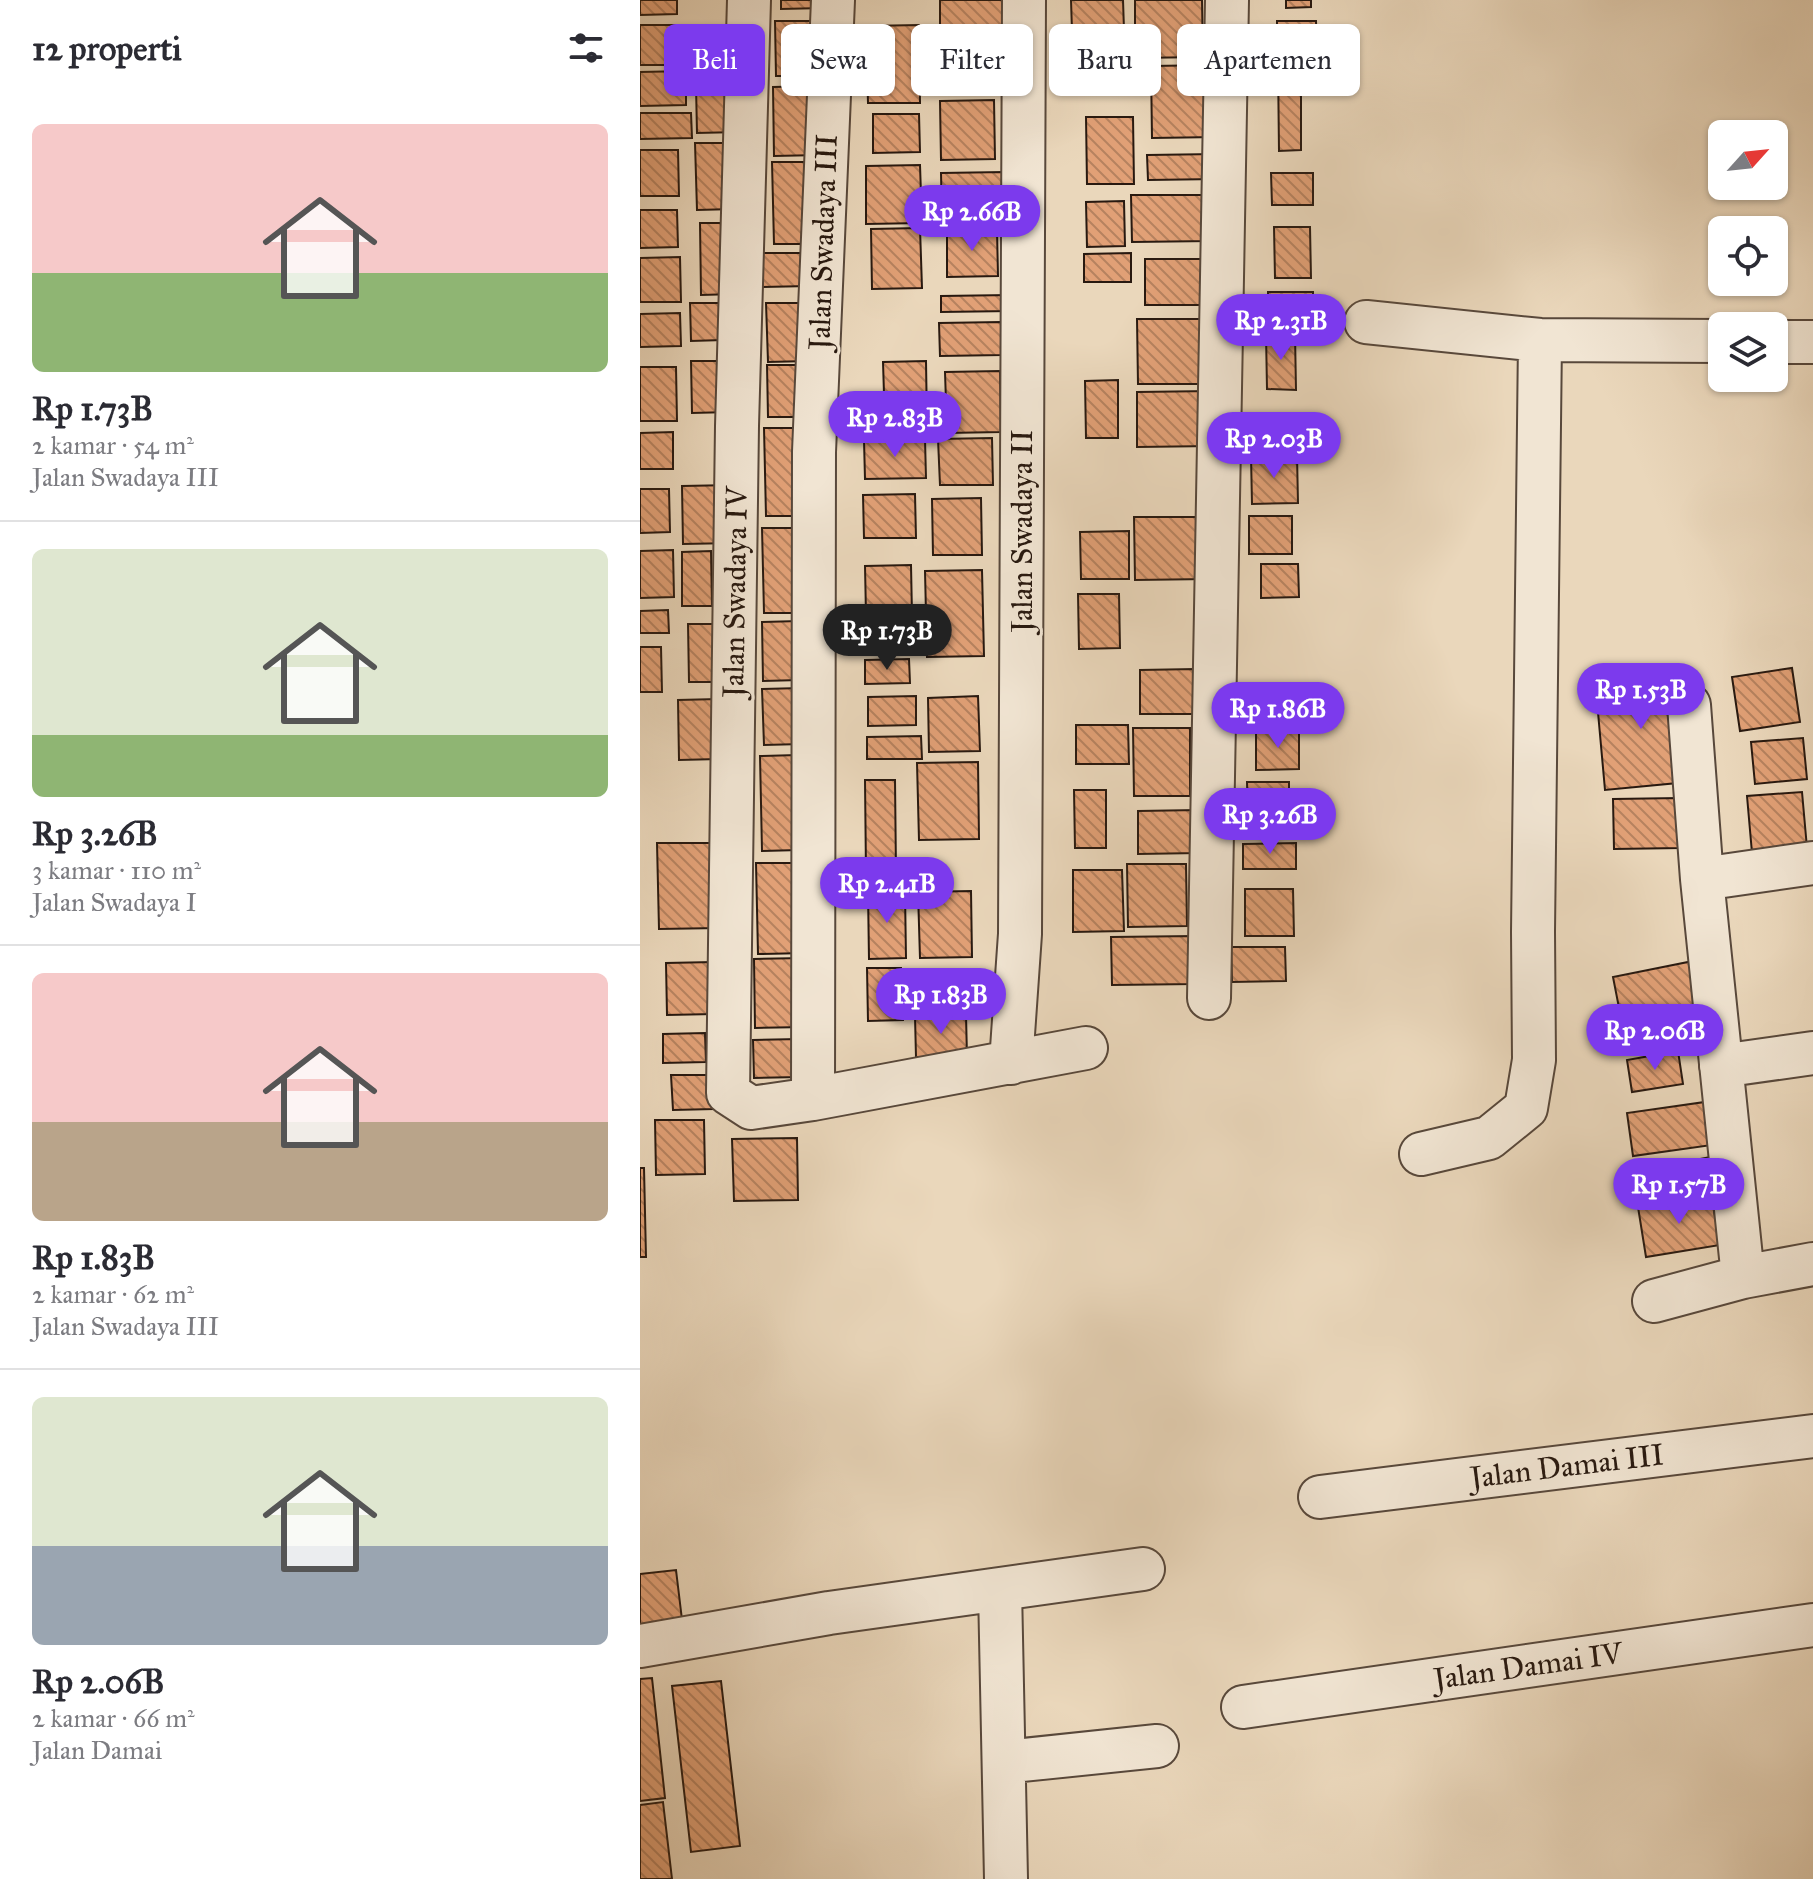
<!DOCTYPE html>
<html lang="id">
<head>
<meta charset="utf-8">
<style>
	body { margin:0; font-family:"IM FELL Great Primer",serif; background:#f2f2f3; color:#2b2b33; height:100vh; display:flex; flex-direction:column; font-size:30px; white-space:nowrap }
	* { box-sizing:border-box; margin:0 }
	p { font-size:26px; color:#7c7c81 }
	.icon { flex:none; width:44px; height:44px; fill:none; stroke:currentColor; stroke-width:2; stroke-linecap:round; stroke-linejoin:round }
	.map { position:relative; flex:1; overflow:hidden }
	.drawer { display:flex; flex-direction:column; background:#fff; width:640px }
	.drawer>* { flex:none }
	.banner { position:absolute; left:24px; top:24px; width:760px; height:72px; display:flex; gap:16px }
	.needle { width:52px; rotate:63deg }
	.controls { position:absolute; left:1068px; top:120px; display:grid; gap:16px }
	.controls a { display:grid; place-items:center; width:80px; height:80px; border-radius:12px; background:#fff; box-shadow:0 2px 6px #0004; font-size:40px }
	.price { position:absolute; translate:-50% -68px; padding:0 18px; border-radius:28px; background:#7c3aed; color:#fff; font-size:26px; line-height:52px; filter:drop-shadow(0 2px 4px #0008) }
	.price::after { content:''; position:absolute; left:50%; top:48px; width:24px; height:18px; margin-left:-12px; background:inherit; clip-path:polygon(0 0,100% 0,50% 100%) }
	.price.selected { background:#222; color:#fff }
	ul { padding:0; list-style:none }
	li { display:grid; align-content:center; gap:16px; height:424px; padding:0 32px }
	li+li { border-top:2px solid #e1e1e2 }
	li span { display:grid; place-items:center; height:248px; border-radius:12px; color:#555 }
	li>.icon { margin-inline-start:auto }
	span .icon { width:144px; height:144px; fill:#fffc; stroke-width:1 }
	li b { font-size:34px }
	h2 { display:flex; justify-content:space-between; align-items:center; height:96px; padding:0 32px; font-size:34px }
	.pill { padding:0 28px; border-radius:12px; background:#fff; box-shadow:0 2px 6px #0004; font-size:28px; line-height:72px }
	.pill.selected { background:#7c3aed; color:#fff }
	main { display:flex; flex:1; min-height:0 }
	.map>svg:first-child { display:block }
	.building { fill:url(#building-back-hatch); stroke:#281910; stroke-width:2 }
	.lines { fill:none; stroke-linecap:round; stroke-linejoin:round }
	.minor-casing { stroke:#58483b; stroke-width:46 }
	.minor { stroke:#f1e5d3; stroke-width:42 }
	.labels { text-anchor:middle; stroke-width:6; stroke-linejoin:round; paint-order:stroke }
	.street-label { font-size:30px; fill:#281910; stroke:#f1e5d3 }
</style>
</head>
<body>
<main>
<section class="drawer">
<h2>12 properti<svg class="icon" aria-label="filters" viewBox="0 0 24 24"><path d="M4 7h16M4 17h16"/><circle cx="9" cy="7" r="2"/><circle cx="15" cy="17" r="2"/></svg></h2>
<ul>
<li><span style="background:linear-gradient(#f6c9c9 60%,#8fb573 0)"><svg class="icon" aria-label="home" viewBox="0 0 24 24"><path d="M3 11l9-7 9 7M6 9v11h12V9"/></svg></span><div><b>Rp 1.73B</b><p>2 kamar · 54 m²</p><p>Jalan Swadaya III</p></div></li>
<li><span style="background:linear-gradient(#dfe7d0 75%,#8fb573 0)"><svg class="icon" aria-label="home" viewBox="0 0 24 24"><path d="M3 11l9-7 9 7M6 9v11h12V9"/></svg></span><div><b>Rp 3.26B</b><p>3 kamar · 110 m²</p><p>Jalan Swadaya I</p></div></li>
<li><span style="background:linear-gradient(#f6c9c9 60%,#b9a48a 0)"><svg class="icon" aria-label="home" viewBox="0 0 24 24"><path d="M3 11l9-7 9 7M6 9v11h12V9"/></svg></span><div><b>Rp 1.83B</b><p>2 kamar · 62 m²</p><p>Jalan Swadaya III</p></div></li>
<li><span style="background:linear-gradient(#dfe7d0 60%,#9aa5b1 0)"><svg class="icon" aria-label="home" viewBox="0 0 24 24"><path d="M3 11l9-7 9 7M6 9v11h12V9"/></svg></span><div><b>Rp 2.06B</b><p>2 kamar · 66 m²</p><p>Jalan Damai</p></div></li>
</ul>
</section>
<div class="map">
<svg width="1173" height="1879" viewBox="0 0 1173 1879">
	<defs>
		<pattern id="building-back-hatch" width="6" height="6" patternUnits="userSpaceOnUse" patternTransform="scale(2)"><rect width="6" height="6" fill="#e1a076"/><path d="M-1 5l2 2M0 0l6 6M5-1l2 2" fill="none" stroke="#b6825f"/></pattern>
	</defs>
	<rect width="100%" height="100%" fill="#ead7bb"/>
	<filter id="stains"><feTurbulence type="fractalNoise" baseFrequency=".0025" numOctaves="4"/><feColorMatrix values="0 0 0 0 .2 0 0 0 0 .09 0 0 0 0 .02 0 0 0 .5 -.17"/></filter>
	<radialGradient id="worn" r=".72"><stop offset=".6" stop-color="#630" stop-opacity="0"/><stop offset="1" stop-color="#630" stop-opacity=".3"/></radialGradient>
	<!-- building -->
	<path class="building" d="M0,0h37v14l-37,1z
		M141,0h43v8l-43,1z
		M300,0h62l1,31 -63,1z
		M431,0h52l1,30 -52,1z
		M495,0h67l1,57 -68,1z
		M646,0h25v7l-25,1z
		M135,21h38l1,55h-38z
		M637,21h39l1,30h-40z
		M0,25h38v40h-38z
		M279,25l1,78h-52l-2,-77z
		M373,48l1,29 -70,1v-29z
		M638,64h23v86l-22,1z
		M576,65l1,72 -65,1 -1,-72z
		M46,71v34l-46,1v-34z
		M56,86h42l1,46 -42,1z
		M178,86l2,69 -46,1 -1,-69z
		M354,100l1,59 -54,1 -1,-59z
		M0,113h51l1,25 -52,1z
		M233,114h46l1,38 -47,1z
		M446,117h47l1,67h-47z
		M55,143h38l1,66 -37,1z
		M0,150h38l1,46h-39z
		M577,154v25l-69,1 -1,-25z
		M132,162h40l2,82h-40z
		M280,165l2,58 -56,1v-58z
		M364,172v47l-62,1 -1,-47z
		M631,173h42v32h-41z
		M491,195h79l1,46 -79,1z
		M484,201l1,45 -38,1 -1,-45z
		M0,210h37l1,37 -38,1z
		M60,223h33l2,71 -34,1z
		M634,227h36l1,51h-36z
		M280,228l2,60 -50,1 -1,-60z
		M357,229l1,47 -51,1v-47z
		M117,253h52v33l-51,1z
		M491,253v29h-47v-28z
		M40,257l1,45h-41v-44z
		M505,259h63l1,46h-64z
		M628,292h45v30h-45z
		M370,295l1,16 -70,1v-16z
		M50,303h33v37l-32,1z
		M126,303h41l1,58 -40,1z
		M40,313l1,33 -41,1v-33z
		M497,319h72l1,65h-72z
		M361,322l1,33 -62,1 -1,-33z
		M626,334h29l1,56 -29,-1z
		M51,361h38l1,51 -38,1z
		M286,361l1,64 -42,1 -2,-64z
		M127,365h36l1,52h-36z
		M0,367h36l1,54h-37z
		M360,371l1,61 -54,1 -2,-61z
		M478,380v58h-32l-1,-57z
		M572,391l1,55 -76,1v-55z
		M124,428h33l2,88h-33z
		M33,432v37h-33v-36z
		M352,438l1,47h-53l-2,-46z
		M285,439l1,39 -61,1 -1,-39z
		M657,455l1,48 -46,1 -1,-48z
		M93,485l1,58 -51,1 -1,-58z
		M0,489h29l1,43 -30,1z
		M275,494l1,44h-52l-1,-43z
		M341,498l1,57h-49l-1,-56z
		M609,516h43v38h-43z
		M494,517h73l1,62 -73,1z
		M122,528h43l2,85h-43z
		M489,531v48h-48l-1,-47z
		M33,550l1,47 -34,1v-47z
		M71,551l1,55h-30v-54z
		M621,564h37l1,33 -38,1z
		M271,565l1,50h-46l-1,-49z
		M342,570l2,86 -57,1 -2,-86z
		M438,594h41l1,54 -41,1z
		M28,610l1,23h-29v-22z
		M159,621l1,59 -37,1 -1,-59z
		M48,624h40l1,58h-40z
		M272,629v19h-46v-18z
		M0,647h21l1,45h-22z
		M269,659l1,24 -45,1v-24z
		M1152,668l8,54 -60,9 -8,-54z
		M555,669l1,45h-56v-44z
		M1037,671l11,111 -83,8 -10,-111z
		M161,688l1,56 -38,1 -2,-56z
		M276,696v29l-48,1v-29z
		M338,696l2,55 -51,1 -1,-54z
		M78,699l1,60 -40,1 -1,-60z
		M436,725h52l1,39h-53z
		M493,728h57v68h-56z
		M659,729v40l-43,1v-40z
		M281,736l1,23h-55v-22z
		M1163,738l4,41 -52,5 -4,-42z
		M157,755l2,95 -37,1 -2,-95z
		M338,762l1,77 -60,1 -2,-77z
		M225,780h30l1,92 -30,1z
		M607,782h42v37h-41z
		M434,790h32v58h-31z
		M1162,792l5,56 -55,5 -5,-57z
		M1040,798l1,50 -67,1 -1,-50z
		M558,810l1,43 -61,1v-43z
		M17,843h61l2,85 -61,1z
		M656,843v26h-53v-25z
		M116,863h48l2,90 -48,1z
		M487,864h59l1,62 -59,1z
		M433,870h49l2,61 -51,1z
		M605,889h48l1,47h-49z
		M331,891l1,66 -52,1 -2,-66z
		M228,892h37l1,66 -37,1z
		M554,936l1,48 -83,1 -1,-48z
		M591,947h54l1,34 -54,1z
		M165,958l1,69 -51,1 -1,-69z
		M1058,960l15,77 -85,17 -15,-77z
		M73,962l1,52 -47,1 -1,-52z
		M227,968h34l2,52 -35,1z
		M321,973l1,26 -49,1v-26z
		M326,1015l1,42h-51l-1,-41z
		M65,1033l1,29 -43,1v-29z
		M159,1039l1,38 -46,1 -1,-38z
		M1038,1051l5,33 -51,8 -5,-32z
		M31,1075h42l1,34 -41,1z
		M1065,1102l7,43 -79,11 -6,-43z
		M15,1120h49l1,54 -49,1z
		M157,1138l1,62 -64,1 -2,-62z
		M1076,1156l5,24 -79,15 -4,-24z
		M0,1168h4l2,89h-6z
		M1071,1194l9,51 -74,12 -8,-50z
		M36,1570l7,58 -43,4v-58z
		M12,1678l13,120 -25,3v-122z
		M81,1681l19,165 -49,6 -19,-166z
		M23,1802l9,77h-32v-74z"/>
	<g class="lines">
		<!-- minor casing -->
		<g class="minor-casing">
			<path id="minor" d="M109,0l-12,426 -9,667 23,15 62,-9
				M193,0l-19,452 -1,647 273,-51
				M726,322l174,18 182,1
				M1134,342h39
				M1049,705l13,174 41,398
				M1062,879l111,-16
				M569,998l18,-998
				M371,1063l9,-129 4,-934
				M1081,1066l92,-13
				M781,1154l68,-16 37,-30 8,-48 -1,-128 7,-592
				M1014,1301l89,-24 70,-13
				M680,1497l493,-61
				M360,1589l6,290
				M0,1646l189,-33 314,-44
				M603,1707l570,-82
				M364,1762l153,-16"/>
		</g>
		<!-- minor -->
		<use href="#minor" class="minor"/>
	</g>
	<g class="labels">
		<!-- street labels -->
		<g class="street-label">
			<text transform="translate(183 242) rotate(-88)" y="10">Jalan Swadaya III</text>
			<text transform="translate(382 531) rotate(-90)" y="10">Jalan Swadaya II</text>
			<text transform="translate(95 592) rotate(-89)" y="10">Jalan Swadaya IV</text>
			<text transform="translate(927 1466) rotate(-7)" y="10">Jalan Damai III</text>
			<text transform="translate(888 1666) rotate(-8)" y="10">Jalan Damai IV</text>
		</g>
	</g>
	<rect width="100%" height="100%" filter="url(#stains)"/>
	<rect width="100%" height="100%" fill="url(#worn)"/>
</svg>
<div class="controls">
<a><svg class="needle" viewBox="-14 -14 28 28"><path d="M0-13l5 13h-10z" fill="#e53935"/><path d="M0 13l5-13h-10z" fill="#7c7c81"/></svg></a>
<a><svg class="icon" aria-label="locate" viewBox="0 0 24 24"><circle cx="12" cy="12" r="6"/><path d="M12 2v4M12 18v4M2 12h4M18 12h4"/></svg></a>
<a><svg class="icon" aria-label="layers" viewBox="0 0 24 24"><path d="M12 4l9 5-9 5-9-5zM3 14l9 5 9-5"/></svg></a>
</div>
<b class="price" style="left:332px;top:253px">Rp 2.66B</b>
<b class="price" style="left:641px;top:362px">Rp 2.31B</b>
<b class="price" style="left:255px;top:459px">Rp 2.83B</b>
<b class="price" style="left:634px;top:480px">Rp 2.03B</b>
<b class="price selected" style="left:247px;top:672px">Rp 1.73B</b>
<b class="price" style="left:1001px;top:731px">Rp 1.53B</b>
<b class="price" style="left:638px;top:750px">Rp 1.86B</b>
<b class="price" style="left:630px;top:856px">Rp 3.26B</b>
<b class="price" style="left:247px;top:925px">Rp 2.41B</b>
<b class="price" style="left:301px;top:1036px">Rp 1.83B</b>
<b class="price" style="left:1015px;top:1072px">Rp 2.06B</b>
<b class="price" style="left:1039px;top:1226px">Rp 1.57B</b>
<div class="banner">
<a class="pill selected">Beli</a>
<a class="pill">Sewa</a>
<a class="pill">Filter</a>
<a class="pill">Baru</a>
<a class="pill">Apartemen</a>
</div>
</div>
</main>
</body>
</html>
